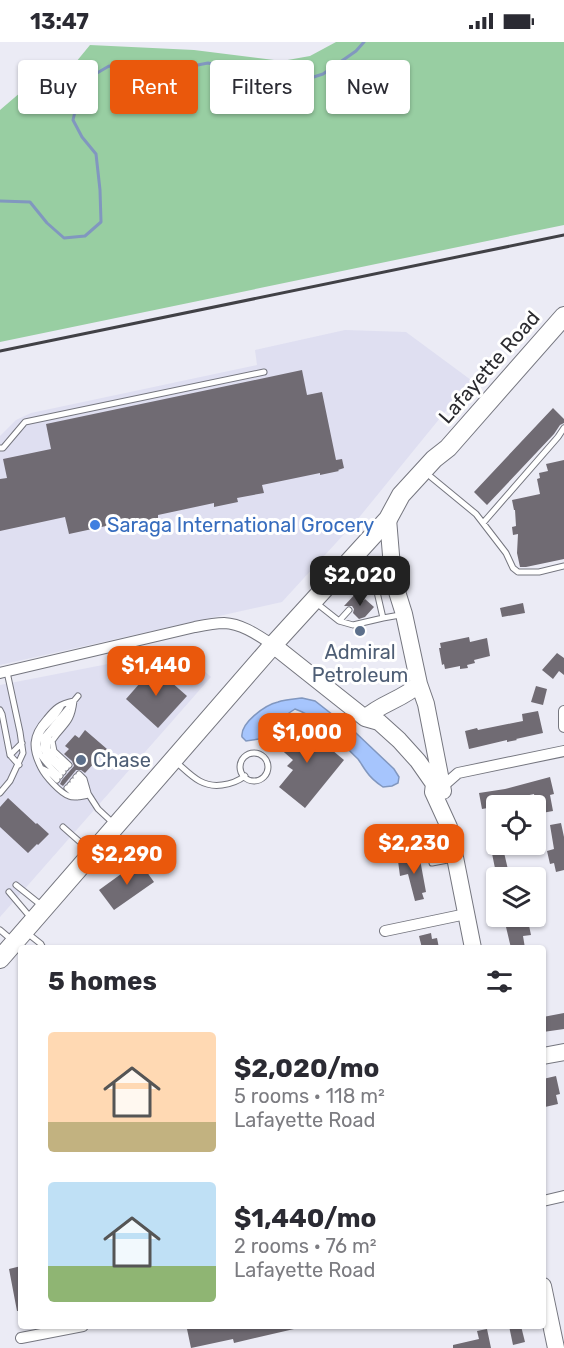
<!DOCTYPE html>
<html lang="en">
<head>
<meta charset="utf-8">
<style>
	body { margin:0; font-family:Rubik,sans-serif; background:#f7f7f7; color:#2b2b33; height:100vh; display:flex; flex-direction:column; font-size:22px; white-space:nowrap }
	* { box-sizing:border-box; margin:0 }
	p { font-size:20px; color:#7c7c81 }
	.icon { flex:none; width:33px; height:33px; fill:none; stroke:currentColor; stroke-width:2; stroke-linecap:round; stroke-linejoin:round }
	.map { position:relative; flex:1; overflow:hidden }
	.side { position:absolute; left:18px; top:903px; width:528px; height:384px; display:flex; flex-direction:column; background:#fff; border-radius:6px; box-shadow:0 2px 4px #0004 }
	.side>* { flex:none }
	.hud { position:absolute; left:18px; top:18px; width:528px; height:54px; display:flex; gap:12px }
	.buttons { position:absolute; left:486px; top:753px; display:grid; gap:12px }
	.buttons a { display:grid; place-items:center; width:60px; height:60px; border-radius:6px; background:#fff; box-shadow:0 2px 4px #0004; font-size:30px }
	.price { position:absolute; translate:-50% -51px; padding:0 14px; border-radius:12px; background:#ea580c; color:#fff; font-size:20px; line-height:39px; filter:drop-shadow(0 2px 3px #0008) }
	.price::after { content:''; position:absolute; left:50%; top:36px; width:18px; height:14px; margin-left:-9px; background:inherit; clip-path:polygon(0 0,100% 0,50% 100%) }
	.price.selected { background:#222; color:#fff }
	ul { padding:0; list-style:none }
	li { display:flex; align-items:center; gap:18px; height:150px; padding:0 30px }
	li span { display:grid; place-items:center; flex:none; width:168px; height:120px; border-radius:6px; color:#555 }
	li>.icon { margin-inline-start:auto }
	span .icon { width:72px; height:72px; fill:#fffc; stroke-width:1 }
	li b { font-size:26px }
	h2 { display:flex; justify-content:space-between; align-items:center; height:72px; padding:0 30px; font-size:26px }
	.pill { padding:0 21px; border-radius:6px; background:#fff; box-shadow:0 2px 4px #0004; font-size:21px; line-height:54px }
	.pill.selected { background:#ea580c; color:#fff }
	.status { display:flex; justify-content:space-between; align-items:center; height:42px; padding:0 30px; background:#fff; direction:ltr }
	.status svg { height:16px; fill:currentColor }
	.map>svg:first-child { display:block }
	.built { fill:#dfdff1 }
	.green { fill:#98cea2 }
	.water { fill:#a6c5fd; stroke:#8197bf; stroke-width:1.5 }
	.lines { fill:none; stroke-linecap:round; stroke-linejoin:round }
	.stream { stroke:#8197bf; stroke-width:3 }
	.building { fill:#706b73 }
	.lane-casing { stroke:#75767f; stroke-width:7 }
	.street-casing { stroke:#75767f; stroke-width:12 }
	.secondary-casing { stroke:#75767f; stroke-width:18 }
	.primary-casing { stroke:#75767f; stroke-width:20 }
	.lane { stroke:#fff; stroke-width:5 }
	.street { stroke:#fff; stroke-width:10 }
	.secondary { stroke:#fff; stroke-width:16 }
	.primary { stroke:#fff; stroke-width:18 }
	.rail { stroke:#414146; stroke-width:3 }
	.shop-dot { fill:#3f7fe0; stroke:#fff; stroke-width:2 }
	.service-dot { fill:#5c6f8a; stroke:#fff; stroke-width:2 }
	.labels { text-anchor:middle; stroke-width:6; stroke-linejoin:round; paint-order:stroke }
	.street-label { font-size:20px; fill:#2b2b2f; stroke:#fff }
	.shop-label { font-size:20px; fill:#366cbe; stroke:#fff; text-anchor:start }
	.service-label { font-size:20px; fill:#4e5e75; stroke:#fff }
</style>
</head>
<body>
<div class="status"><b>13:47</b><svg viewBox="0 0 49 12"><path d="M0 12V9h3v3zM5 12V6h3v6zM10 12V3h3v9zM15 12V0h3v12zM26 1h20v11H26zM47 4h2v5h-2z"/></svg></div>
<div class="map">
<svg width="564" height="1306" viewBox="0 0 564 1306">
	<rect width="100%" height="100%" fill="#ebebf5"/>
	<!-- built -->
	<path class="built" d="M345,288l61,2 65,48 -114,140 -75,82 -282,63v-229l16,-16 15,-7 226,-48 -2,-15z
		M184,610l27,25 -211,240v-232l144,-28z"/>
	<!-- green -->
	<path class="green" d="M336,0h228v183l-564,117v-232l28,-24 12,-16 16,-2 11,5 23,-28 104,5 88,11 28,-5z"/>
	<!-- water -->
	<path class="water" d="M302,656l13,3 41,32 38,36 5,8 -1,6 -6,3 -9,1c-6,-4 -13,-10 -17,-16 -3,-4 -5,-8 -8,-12 -19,-18 -37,-41 -63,-50l-6,4 -24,25 -19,3 -4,-4c-2,-14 23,-32 36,-35 7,-3 16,-3 24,-4z"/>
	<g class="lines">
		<!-- stream -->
		<path class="stream" d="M0,159l30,1 17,21 17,15 21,-2 16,-14 -1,-32 -4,-36 -14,-17 -9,-17 5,-21 14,-23 17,-10 27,3h41l31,-6 25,6 24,16 41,-3 25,-8 33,-23 8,-9"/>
	</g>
	<!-- building -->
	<path class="building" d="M302,328l5,25 15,-3 14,68 6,-1 2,9 -6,2 1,1 -19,4v-2l-58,12 2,8 -27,5 1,4 -24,5v-4l-56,12v3l-24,5v-3l-65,14 -4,-17 -65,14v-52l7,-1 -4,-19 48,-10 -5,-25z
		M553,366l11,11v4l-4,2 -6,9 -67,71 -13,-13z
		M564,418v99l-38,8h-6l-3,-14 1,-19 -5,1 -1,-8 4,-1 -1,-16h-1l-2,-10 28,-6 -3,-15 3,-1 -1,-5 9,-2 -2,-7z
		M357,550l1,1 -1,4 2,3 4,1 2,-2 9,8 -9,10 -6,2 -6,-6 1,-4 -2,-3h-8z
		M523,561l2,10 -23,4 -2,-9z
		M469,595l1,5 17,-4 3,18 -16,4 1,3 -8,2 1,3 -8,1v-3l-15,3 -1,-5 -2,1 -3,-17h2l-1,-5z
		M557,611l7,5v17l-5,-4 -6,8 -11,-9z
		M154,625l33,29 -29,32 -32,-29z
		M536,644l11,3 -4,16 -12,-3z
		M538,669l5,22 -27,6 1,1 -10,2v-2l-38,9 -4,-18 12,-3 1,2 45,-9 -1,-7z
		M297,679l47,39 -39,48 -26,-21 14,-17 -6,-4 6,-6 -16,-14z
		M85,688l22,19 -22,24 -4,-3h-5l-13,16 -3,-2 2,-4 12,-14 -2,-5 -8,-7 5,-5 -4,-3 10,-11 4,3z
		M550,735l4,17 -4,1 3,16 -11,2 -2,-10 -4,1 -2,-10 -36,8 1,4 -17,3 -3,-16 26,-4z
		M8,756l28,26 1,-1 12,11 -11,11 -1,-1 -9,9 -28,-26v-20z
		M561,781l3,14v33l-8,2 -2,-9 -4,1 -3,-13 7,-2 -4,-24z
		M496,790v12h6l8,34h-13l-9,-44z
		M419,812l7,38 -4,1 2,6 -9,2 -7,-27 -8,2 -2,-15 7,-1v-4z
		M139,819l15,21 -40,28 -15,-20z
		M523,874h4l4,19 -8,1 2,12h-14l-5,-21 9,-2 -1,-6z
		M431,891l1,6 5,-1 2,10h-17l-3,-12z
		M564,971v16l-21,3v-15z
		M556,1034l4,18 -4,1 2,9 -13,3 -2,-7v-21z
		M21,1224v45h-4l-8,-42z
		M204,1284h90v3l-60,14 -1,-4 -42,9 -4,-19z
		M509,1284h12l4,16 -12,3z
		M487,1287l4,19h-38v-3l26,-6 -2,-8z"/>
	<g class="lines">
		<!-- lane casing -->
		<g class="lane-casing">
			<path id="lane" d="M0,406h3l22,-26 239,-50
				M431,435l45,37 30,39 7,15 5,4h21l25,-6
				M483,481l75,-86 6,-9
				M349,522l22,22 -9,10
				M391,537l-20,7 6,6 6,26 17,-3
				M315,560l24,19 14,4 30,-7
				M339,579l10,-11
				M0,668l2,4 8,41
				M240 725a14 14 0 1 1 28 0a14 14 0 1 1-28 0Z
				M175,719c15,13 26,27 47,24 9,-1 15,-3 23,-9
				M19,723l-9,-10 12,-12
				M41,726c4,8 19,25 28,28 6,3 14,0 20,-1
				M66,726c-11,-9 -23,-16 -17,-32l22,-24
				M63,730l-16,-15 -4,-9v-10l35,-42
				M79,732l5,5 4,14
				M60,734c-15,-13 -32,-28 -16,-48 7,-7 14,-14 18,-23
				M76,735l10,9
				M57,738l-8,-8 -8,-4c-10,-20 -10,-32 5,-49 9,-11 13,-15 28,-18 -3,24 -10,22 -22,40l2,10 15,14
				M73,739l16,14 9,14 15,14
				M70,743l13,11
				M67,746l10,9
				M0,751l10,-12 13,-28 -3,-21 -13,-60
				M63,785l26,23
				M432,821l21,-4
				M16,843l25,20
				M9,850l22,26
				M0,888l13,11
				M26,890l15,12 2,4"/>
		</g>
		<!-- street casing -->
		<g class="street-casing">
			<path id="street" d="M0,631l195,-46c10,-2 20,-4 29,-4 19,1 35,13 49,22
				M564,669v16
				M442,745l16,-14 106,-22
				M385,889l81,-17
				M543,1159l21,-5
				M21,1296l62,-12"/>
		</g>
		<!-- secondary casing -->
		<g class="secondary-casing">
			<path id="secondary" d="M388,477l5,60 11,35 15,70 7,20 17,87
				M273,603l92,73 14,4 20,18 19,21 16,23 -1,8 16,35 24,121
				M365,676c16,-15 39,-19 54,-34
				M543,1014l21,-4
				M543,1244l13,62"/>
		</g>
		<!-- primary casing -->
		<g class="primary-casing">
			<path id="primary" d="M0,917l273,-314 115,-126 13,-24 33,-36 14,-11 116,-132"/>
		</g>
		<!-- lane -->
		<use href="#lane" class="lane"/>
		<!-- street -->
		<use href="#street" class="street"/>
		<!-- secondary -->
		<use href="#secondary" class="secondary"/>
		<!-- primary -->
		<use href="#primary" class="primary"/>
		<!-- rail -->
		<path class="rail" d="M0,309l564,-116"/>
	</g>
	<!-- markers -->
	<circle class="shop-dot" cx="95" cy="483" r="6"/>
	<g class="service-dot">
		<circle cx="360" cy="589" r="6"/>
		<circle cx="81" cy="718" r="6"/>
	</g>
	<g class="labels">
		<!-- street labels -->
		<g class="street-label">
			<text transform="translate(489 325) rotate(-49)" y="7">Lafayette Road</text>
		</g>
		<!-- shop labels -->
		<g class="shop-label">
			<text x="107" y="490">Saraga International Grocery</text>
		</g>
		<!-- service labels -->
		<g class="service-label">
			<text x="360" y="617">Admiral<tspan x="360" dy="23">Petroleum</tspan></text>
			<text x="93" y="725" text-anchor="start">Chase</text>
		</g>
	</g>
</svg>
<div class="buttons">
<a><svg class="icon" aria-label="locate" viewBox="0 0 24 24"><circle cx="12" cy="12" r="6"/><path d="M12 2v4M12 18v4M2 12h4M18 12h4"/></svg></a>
<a><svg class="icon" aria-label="layers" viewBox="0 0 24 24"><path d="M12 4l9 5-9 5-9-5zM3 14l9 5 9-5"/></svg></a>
</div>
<b class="price selected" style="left:360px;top:565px">$2,020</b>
<b class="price" style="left:156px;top:655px">$1,440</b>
<b class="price" style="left:307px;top:722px">$1,000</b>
<b class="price" style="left:414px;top:833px">$2,230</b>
<b class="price" style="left:127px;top:844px">$2,290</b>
<div class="hud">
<a class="pill">Buy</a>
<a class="pill selected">Rent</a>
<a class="pill">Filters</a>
<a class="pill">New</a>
</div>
<section class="side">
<h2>5 homes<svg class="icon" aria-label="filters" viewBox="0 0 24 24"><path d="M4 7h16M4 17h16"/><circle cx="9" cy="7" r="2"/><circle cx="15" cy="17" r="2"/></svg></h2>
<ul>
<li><span style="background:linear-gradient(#ffd9b3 75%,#c2b280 0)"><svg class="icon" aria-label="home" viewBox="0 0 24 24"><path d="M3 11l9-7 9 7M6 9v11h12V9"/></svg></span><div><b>$2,020/mo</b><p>5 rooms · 118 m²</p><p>Lafayette Road</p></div></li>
<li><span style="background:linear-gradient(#bfe0f5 70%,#8fb573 0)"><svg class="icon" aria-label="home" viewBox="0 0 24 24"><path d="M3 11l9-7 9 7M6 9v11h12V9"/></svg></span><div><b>$1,440/mo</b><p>2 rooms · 76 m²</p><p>Lafayette Road</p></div></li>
</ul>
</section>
</div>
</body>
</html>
